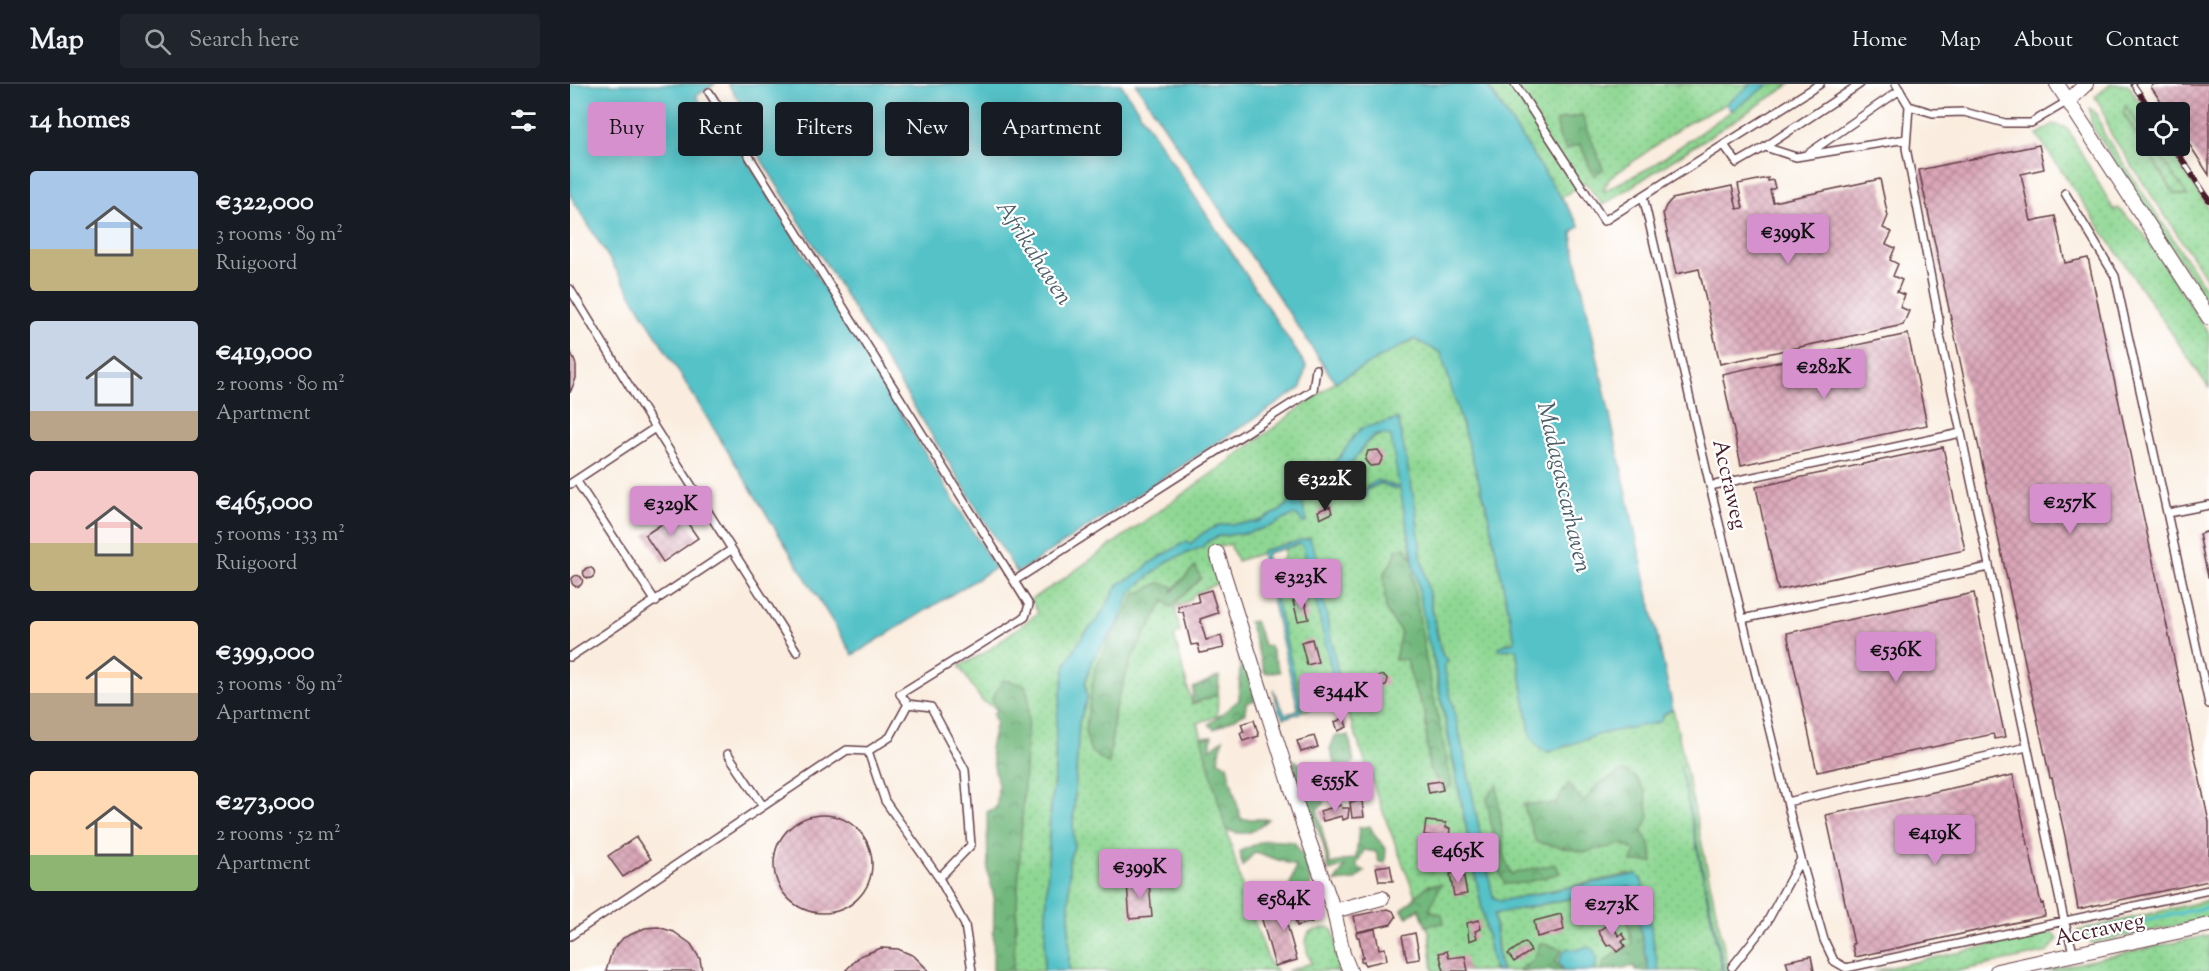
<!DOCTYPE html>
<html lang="en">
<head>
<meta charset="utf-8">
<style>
	body { margin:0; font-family:"Sorts Mill Goudy",serif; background:#20242c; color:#f1f3f6; height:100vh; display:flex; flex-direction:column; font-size:22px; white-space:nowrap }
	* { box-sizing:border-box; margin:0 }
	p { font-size:20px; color:#9ea1a6 }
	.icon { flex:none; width:33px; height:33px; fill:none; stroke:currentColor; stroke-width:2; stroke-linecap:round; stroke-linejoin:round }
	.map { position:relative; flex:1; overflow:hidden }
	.side { display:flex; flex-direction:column; background:#171b24; width:570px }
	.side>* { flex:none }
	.hud { position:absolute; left:18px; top:18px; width:570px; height:54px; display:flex; gap:12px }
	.buttons { position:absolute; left:1566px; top:18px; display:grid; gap:12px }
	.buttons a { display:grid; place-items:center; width:54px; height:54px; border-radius:6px; background:#171b24; box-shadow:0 3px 15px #0003; font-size:30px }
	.price { position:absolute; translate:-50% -51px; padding:0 14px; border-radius:6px; background:#d690ce; color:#111; font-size:20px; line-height:39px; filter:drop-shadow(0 2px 3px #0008) }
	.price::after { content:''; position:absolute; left:50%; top:36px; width:18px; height:14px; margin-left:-9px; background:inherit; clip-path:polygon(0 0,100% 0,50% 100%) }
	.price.selected { background:#222; color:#fff }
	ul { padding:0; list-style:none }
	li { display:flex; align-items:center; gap:18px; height:150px; padding:0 30px }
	li span { display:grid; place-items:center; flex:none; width:168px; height:120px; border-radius:6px; color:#555 }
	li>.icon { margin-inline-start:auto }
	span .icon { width:72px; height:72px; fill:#fffc; stroke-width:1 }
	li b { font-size:26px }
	h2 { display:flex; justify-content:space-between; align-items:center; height:72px; padding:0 30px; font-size:26px }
	.chip { padding:0 21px; border-radius:6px; background:#171b24; box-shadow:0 3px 15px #0003; font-size:21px; line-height:54px }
	.chip.selected { background:#d690ce; color:#111 }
	header { display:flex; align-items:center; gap:36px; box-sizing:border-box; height:84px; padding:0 30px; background:#171b24; border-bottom:2px solid #363941 }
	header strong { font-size:28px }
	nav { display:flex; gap:33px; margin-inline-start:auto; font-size:21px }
	.search { width:420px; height:54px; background:#20242c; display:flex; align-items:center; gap:15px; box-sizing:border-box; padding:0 21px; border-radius:6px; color:#9ea1a6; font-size:22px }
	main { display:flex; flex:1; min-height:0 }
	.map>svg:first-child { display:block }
	.grass { fill:url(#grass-dots); stroke:#6c7b5f; stroke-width:1.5; fill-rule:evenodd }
	.forest { fill:url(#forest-crowns); stroke:#5e6c54; stroke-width:1.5 }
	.garden { fill:url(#garden-furrows); stroke:#6c7b5f; stroke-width:1.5 }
	.water { fill:#54c2c8; stroke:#4f707a; stroke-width:1.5 }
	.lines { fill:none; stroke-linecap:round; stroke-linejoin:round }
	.stream { stroke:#54c2c8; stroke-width:4 }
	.building { fill:url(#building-cross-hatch) }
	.service-casing { stroke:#643e46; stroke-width:10 }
	.minor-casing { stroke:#643e46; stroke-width:16 }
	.service { stroke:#fff; stroke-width:7 }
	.minor { stroke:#fff; stroke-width:14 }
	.rail-casing { stroke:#4a1f2b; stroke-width:6 }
	.rail { stroke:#fff; stroke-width:4; stroke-dasharray:11; stroke-linecap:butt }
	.labels { text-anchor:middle; stroke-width:4.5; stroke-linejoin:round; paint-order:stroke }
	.street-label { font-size:22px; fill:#4a1f2b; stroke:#fff }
	.water-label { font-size:24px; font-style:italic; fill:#4e606a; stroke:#fff }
</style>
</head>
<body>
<header>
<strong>Map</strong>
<div class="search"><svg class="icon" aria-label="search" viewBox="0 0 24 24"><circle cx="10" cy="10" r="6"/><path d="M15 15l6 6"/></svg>Search here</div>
<nav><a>Home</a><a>Map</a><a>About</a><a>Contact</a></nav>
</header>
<main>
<section class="side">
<h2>14 homes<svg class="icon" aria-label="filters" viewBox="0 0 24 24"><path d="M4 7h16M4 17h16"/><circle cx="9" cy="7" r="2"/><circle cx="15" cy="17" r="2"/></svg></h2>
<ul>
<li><span style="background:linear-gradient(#a9c7e8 65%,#c2b280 0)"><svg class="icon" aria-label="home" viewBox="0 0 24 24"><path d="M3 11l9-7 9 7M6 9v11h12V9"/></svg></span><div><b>€322,000</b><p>3 rooms · 89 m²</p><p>Ruigoord</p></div></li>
<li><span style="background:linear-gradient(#c9d6e8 75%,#b9a48a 0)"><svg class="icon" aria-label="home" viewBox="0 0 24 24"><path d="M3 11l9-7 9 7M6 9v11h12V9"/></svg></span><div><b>€419,000</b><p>2 rooms · 80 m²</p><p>Apartment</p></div></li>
<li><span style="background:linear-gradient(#f6c9c9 60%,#c2b280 0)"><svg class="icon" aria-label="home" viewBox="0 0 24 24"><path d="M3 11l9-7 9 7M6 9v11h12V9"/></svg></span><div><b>€465,000</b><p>5 rooms · 133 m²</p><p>Ruigoord</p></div></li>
<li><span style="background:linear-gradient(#ffd9b3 60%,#b9a48a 0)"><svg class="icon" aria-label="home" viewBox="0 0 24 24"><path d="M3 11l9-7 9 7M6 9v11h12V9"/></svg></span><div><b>€399,000</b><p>3 rooms · 89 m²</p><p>Apartment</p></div></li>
<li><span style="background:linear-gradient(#ffd9b3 70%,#8fb573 0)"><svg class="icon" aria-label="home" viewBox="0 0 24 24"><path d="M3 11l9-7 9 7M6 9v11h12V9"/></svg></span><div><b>€273,000</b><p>2 rooms · 52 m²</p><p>Apartment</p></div></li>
</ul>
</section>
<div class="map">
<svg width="1639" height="887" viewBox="0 0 1639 887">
	<defs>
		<pattern id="grass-dots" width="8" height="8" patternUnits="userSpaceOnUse" patternTransform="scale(1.5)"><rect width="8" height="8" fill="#8ed793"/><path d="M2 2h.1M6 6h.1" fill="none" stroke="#7cb87f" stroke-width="1.8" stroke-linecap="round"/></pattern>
		<pattern id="forest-crowns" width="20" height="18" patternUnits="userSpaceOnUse" patternTransform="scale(1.5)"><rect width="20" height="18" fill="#72b87d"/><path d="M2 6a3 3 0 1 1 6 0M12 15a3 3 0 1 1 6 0" fill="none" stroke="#609567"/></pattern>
		<pattern id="garden-furrows" width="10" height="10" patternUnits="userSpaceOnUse" patternTransform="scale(1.5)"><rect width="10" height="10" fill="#8ed793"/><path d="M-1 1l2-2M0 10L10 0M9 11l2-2" fill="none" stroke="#7cb87f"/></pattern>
		<pattern id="building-cross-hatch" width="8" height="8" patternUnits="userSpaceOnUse" patternTransform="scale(1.5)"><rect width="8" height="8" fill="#daa6b8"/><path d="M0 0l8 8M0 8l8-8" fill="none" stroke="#b38796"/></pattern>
	</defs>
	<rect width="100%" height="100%" fill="#fff"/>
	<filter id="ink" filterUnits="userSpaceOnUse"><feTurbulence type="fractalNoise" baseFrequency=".0167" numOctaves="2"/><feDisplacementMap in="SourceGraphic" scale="12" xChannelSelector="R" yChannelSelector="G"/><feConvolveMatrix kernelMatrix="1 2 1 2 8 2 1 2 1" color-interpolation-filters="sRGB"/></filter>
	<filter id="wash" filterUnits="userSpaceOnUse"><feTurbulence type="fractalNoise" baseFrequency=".008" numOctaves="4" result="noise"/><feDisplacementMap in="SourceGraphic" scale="24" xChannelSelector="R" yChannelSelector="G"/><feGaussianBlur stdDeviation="1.35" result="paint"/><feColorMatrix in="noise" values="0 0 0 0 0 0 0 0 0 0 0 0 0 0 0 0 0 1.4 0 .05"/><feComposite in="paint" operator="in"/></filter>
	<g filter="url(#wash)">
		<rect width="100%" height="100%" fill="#faeddf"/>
		<!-- grass -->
		<path class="grass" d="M917,0h265l-26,20 -40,20 -76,54 -7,12 1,1 45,-23 121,-84h21l-188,121 -18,-23 -24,16zM1012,31l12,60 -14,-31 -24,-23z
			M1541,0h17l18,29v23l-20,-30 -2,9 50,78 13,3 -34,-50h15l41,63v73l-100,-151 -5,-20 -9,-14z
			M1520,24l7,6 7,20 105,160v11l-118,-180z
			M1483,40l14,4 47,82 4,-2 25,25 66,101v54l-172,-253z
			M844,255l27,13 45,153 29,136 -8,2 -7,7 16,-1 15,88 18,15 51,-18 62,-18 11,-7 56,262h-5l-30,-141 28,141h-63l-17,-90 -1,-3 -11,-4 -130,27 -7,-4 -27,-134 -21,-91v-10l3,-1 -1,-3h-3l-3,-9 -20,-94 -5,-46 -18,-90 -7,1 -36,15 -15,22 -60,54 -23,11 -38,3 -16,8 -13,11 -3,-3 -37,22 -12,11 -19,10 -22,37 -13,13 -19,34 -9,57 -1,47 -5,40 -6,159h-31l15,-278 -31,16 -15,-8 -23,-35 24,-12 55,-41 -7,-14 25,-15 169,-120 110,-82z
			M818,350l3,2 22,124 -8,-13 -21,27 2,37 15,21 -6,28 12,-2 5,24 13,30 4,56 15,23 -18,-131 -15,-87h5l78,398h-61l-4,-39 -9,-23 -13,8 -5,-7 14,-12 -30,-78 -42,-117 -24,-119 2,-6 -1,-16 -6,-5 -6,-19 -72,23 -7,-17 -16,5 8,32 -26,12 -8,8 -13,6 5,25 -5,2v5l17,65 26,-10 -1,22 -19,7 47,174 25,67 7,7h-208v-111l5,-13 -1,-22 6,-103 8,-23 -2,-16 7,-23 8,-13 11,-11 18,-40 7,-9 32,-26 33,-14 7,-6 11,-5 27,-3 25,-7 22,-11 6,2 4,6 4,-2 -5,-17 37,-32 3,1 3,11v10l11,5h7l3,-9 18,-8c-12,1 -19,2 -24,15h-6l-6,-6 -3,-24 7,-2c7,-16 17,-30 36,-31zM625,483l6,11 -30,29 -7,-7 -33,60 -16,47 -6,56 -14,-95z
			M730,459l3,1c13,53 29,107 34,160l-35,7 -32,-136 7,-3 1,-9 6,-6v-8z
			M1014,812l3,10 22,-4 18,16 5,26 -27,17 -2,10h-40l-8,-9 -21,-2 -15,10 13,1h-31l-7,-57z
			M1639,816v19l-117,24 -15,-12z
			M758,843l5,4 11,40h-57l25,-8c-5,-9 -8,-21 -3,-31z
			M1482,848l6,7 -10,13 -90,19h-84z
			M1639,851v36h-167z"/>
		<!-- forest -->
		<path class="forest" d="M1012,31l21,54 -9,7 -14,-32 -14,6 -6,-11 -4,-18z
			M835,463l8,13 3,13 -4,1 14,86 26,126 -8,5 -15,-23 -4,-56 -13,-30 -5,-23 -12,1 6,-28 -15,-21 -2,-37 9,-14 4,-11z
			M625,482l6,12 -30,29 -7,-6 -33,59 -16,47 -6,57 -18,-12 -6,-20 10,-64 40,-73 24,-12 13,3v6z
			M685,537l9,25h6l10,26 -15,1 -16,-51z
			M670,574l7,10 8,32 -9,3 -1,10 -31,16 -5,-5 30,-24z
			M649,592l-1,18 -26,10 1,-16z
			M433,596l22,5 4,16 -16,270h-20l1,-74 -6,-24 -1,-61 10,-5 1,-22 -8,-37 6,-26 -3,-7 4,-6 -5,-10z
			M642,652l-2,13 13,-10 -5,22 9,4 14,54h27c-13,13 -24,19 -42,10l-25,-92z
			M765,652h14l5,26c-17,13 -29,20 -30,42l-7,5 13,55 26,-6 3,-30 11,-2 5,10 11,12 -1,14h-6l-3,-10 -12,-2 -8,16 9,5 -11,9 -19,2 10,-16 -16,5 -6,-28 -27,-70 -3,-14 11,8 3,10 16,4 12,-15 -5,-17z
			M1053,687l12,6 10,14 4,26 -7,15 8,13 3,17h-22l5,-10 -13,-8 -38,8 -49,-10 -13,-38h32l13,-20 16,18 13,-17z
			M927,701l8,74 7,15 43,-10 5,9 -36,10 -19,1 -7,-15 -11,-70 4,-7z
			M696,756l28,2 12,18 5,24 -13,18 -32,9 -12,-9 18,-14h17l7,-22 -41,-14 -13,14 -2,-15z
			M871,800l-12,26 13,4 2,9 -18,3 -7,-18 -12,9 -5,-7 26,-25z
			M1057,803h5l17,84h-14l-1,-5 -31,5 1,-10 28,-17 -5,-26h-14l-4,-16 -22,4 -3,-10z
			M970,859l22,6 -7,13 8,9 -45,-1 16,-10z"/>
		<!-- garden -->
		<path class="garden" d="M1555,21l21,31v10h7l35,50 -14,-3 -50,-79z"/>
		<!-- water -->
		<path class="water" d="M0,0h145l-19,12 27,44 9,-4 263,432 -142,87 -283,-460z
			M158,0h393l185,282 -5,22 -284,185 -274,-443 10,-7z
			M566,0h350l94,142 -8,6 1,12 100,465 -9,5 -4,8 -60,12 -51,18 -8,-2 -10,-13 -15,-88 -16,1 -1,-3 16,-6 -29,-136 -45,-152 -27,-14 -79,43z
			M1182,0h17l-38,27 -5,-7z
			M828,335l18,90 5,46 19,94 4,9h3l1,4 -3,1v9l21,91 27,134 7,4 137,-27 5,7 17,90h-10l-17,-83 -5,-1 -133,27 3,36 4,21h-7l-60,-311 -7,-23 -11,-63c-4,-8 -2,-15 -4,-23 -7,-38 -16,-77 -21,-115 -28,-9 -30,26 -46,31l4,17 -1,7 6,6h6l3,-7 14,-10 21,7 -1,3 -17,-7 -14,7v7c-7,6 -14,1 -21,-3v-10l-3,-11 -3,-1 -37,32 5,17 -4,3 -4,-7 -6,-2 -22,11 -25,7 -27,3 -11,5 -6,6 -34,14 -32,26 -7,9 -10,26 -27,38 -7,23 2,16 -8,23 -6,103 1,22 -5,13v111h-25l6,-159 5,-40 1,-47 9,-57 5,-12 14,-22 13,-13 22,-37 19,-10 12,-11 37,-22 3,3 13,-11 16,-8 38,-3 23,-11 60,-54 15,-22 7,-7z
			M740,454c5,19 14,26 10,46l24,119 -7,1 -2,-19 -32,-139 -3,-2 -32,9 -2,3 36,152 -2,5 -16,5 -5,-7 -6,-22 12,25 10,-2 3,-4 -37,-155 3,-3z
			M1110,680l44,207h-2z
			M1015,863l7,1c6,8 5,14 3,23h-31l-5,-9 4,-10 4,-4 10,2z"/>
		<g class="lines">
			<!-- stream -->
			<path class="stream" d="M1520,848l119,-25"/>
		</g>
		<g id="blocks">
			<!-- building -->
			<path class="building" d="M1584,0h55v91l-29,-45v-18h-12l-17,-25z
				M1469,61l5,24 -23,5 10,47 24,-5 10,47 23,-5 121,564v59l-131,28 -13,-73 -13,-58h-2l-131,-608z
				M1198,94v3l5,-1 2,8 -5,2 3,12 107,-23 8,37 -5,12 9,4 -6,12 9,4 -5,12 8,4 -5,12 9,4 -5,12 8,3 -5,12 9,4 -6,14 -183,39 -21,-95 -23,5 -13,-61 3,-7 6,-7 60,-13 5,23 6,-1 -5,-24z
				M1338,250l19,91 -186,40 -19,-91z
				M0,266l6,15v13l-6,15z
				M1373,363l22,103 -187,40 -22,-103z
				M808,366l5,7 -4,8 -9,1 -5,-6 3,-9z
				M760,422l2,7 -12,6 -2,-8z
				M110,428l18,26 -35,24 -18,-27z
				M1639,447v46h-1l-9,-43z
				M717,481l3,2 2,-2 8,8 -3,3 2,3 -6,7 -12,-10 4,-4 -2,-3z
				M13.5 489a5.5 5.5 0 1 1 11 0a5.5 5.5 0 1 1-11 0Z
				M1.5 497a5.5 5.5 0 1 1 11 0a5.5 5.5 0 1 1-11 0Z
				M641,506l7,23 -18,6 6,21 15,-4 3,12 -24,5 -2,-9 -7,1 -8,-33h-4l-1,-6 21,-4 -2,-8z
				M1404,509l31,144 -10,2 -2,-5 -176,38 -30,-139z
				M734,514l5,21 -11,2 -5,-20z
				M742,555l6,23 -11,3 -6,-23z
				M806.5 597a5.5 5.5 0 1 1 11 0a5.5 5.5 0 1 1-11 0Z
				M753,596l5,21 -11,3 -5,-21z
				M774,634l3,9 -9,4 -3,-9z
				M684,636l5,16 -16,5 -3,-8 4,-1 -3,-8z
				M744,652l4,11 -17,5 -4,-11z
				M1443,691l28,129 2,-1 2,13 -190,41 -3,-13h2l-28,-129z
				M788,697l3,12 -16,4 -3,-12z
				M871,697l2,9 -14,3 -2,-10z
				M792,717l2,16 -12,1 -2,-16z
				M771,721l1,3h7l-1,10 -5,2 -1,-4 -19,5 -3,-10z
				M204 780a49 49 0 1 1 98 0a49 49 0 1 1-98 0Z
				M856,737l20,2v5h4l-1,10 -25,-3z
				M66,753l15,22 -28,18 -15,-21z
				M820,781l3,16h-14l-3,-14z
				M893,788l4,22 -13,2 -4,-22z
				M579,798l3,35 -22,2 -3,-35z
				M737,820l5,18 -15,4 -2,-7 -9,2 11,39 -22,6 -14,-50z
				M818,825l5,2 3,6 -5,7 -34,8 -3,-16z
				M991,830l3,16 -27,7 -3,-16z
				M909,836l2,9 -6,2 2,7 -8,3 -2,-18z
				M1040,839l9,13 3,-3 4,6 -4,2 3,5 -8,6 -6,-8 -4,2 -9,-15z
				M88,843l16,5 17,12 9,15 2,12h-96l6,-20 11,-13 22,-10z
				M805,845l4,20 6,-1 2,12 -22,5 -1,-4 -3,1v-5h2l-4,-20h-2l-1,-4z
				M845,849l5,26 -13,2 -5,-25z
				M955,858l6,9 -17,11 -6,-8z
				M311,864l17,1 16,7 15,15h-84l15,-15z
				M877,867l2,7 16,-2 3,15h-24l-5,-18z
				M1241,872l3,15h-25l-3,-10z"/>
		</g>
	</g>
	<g filter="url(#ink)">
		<use href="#blocks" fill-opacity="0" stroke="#643e46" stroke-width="1.5"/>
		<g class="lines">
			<!-- service casing -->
			<g class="service-casing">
				<path id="service" d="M945,0l89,137 39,-25
					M1326,0l13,22 24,7 31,-1 41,11h26l37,-22
					M139,8l305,489 299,-191 3,-21
					M1339,22l-3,42 33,172v11l22,102
					M1154,61l13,18 28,-16 31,10 110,-18
					M1195,63l95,-63
					M1239,69l91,-63
					M1495,109l50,83 94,428
					M0,205l85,139 142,224
					M6,396l80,122
					M0,400l85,-56
					M1140,402l251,-53 103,487 10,35
					M1598,429l41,-8
					M1172,535l247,-52
					M0,573l161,-107
					M338,620l-8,-10 125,-77 4,-12 -15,-24
					M298,667l17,50 54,77
					M158,670l35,52
					M1217,718l240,-55
					M1231,775l23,81 10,21 12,7 363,-78
					M0,852l277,-186 21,1 22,-14 18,-33 23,3 34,63 6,75 -32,33 26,47 7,46
					M1162,883l34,-43 35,-65 -91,-373 -67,-290 177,-112"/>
			</g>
			<!-- minor casing -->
			<g class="minor-casing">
				<path id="minor" d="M1487,0l152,234
					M1498,17l18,-17
					M647,469l87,274 30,84 9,43 7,17
					M764,827l48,-13
					M1427,887l212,-46"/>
			</g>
			<!-- service -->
			<use href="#service" class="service"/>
			<!-- minor -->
			<use href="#minor" class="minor"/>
			<!-- rail casing -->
			<g class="rail-casing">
				<path id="rail" d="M1563,0l19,28
					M1603,62l36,54"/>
			</g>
			<!-- rail -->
			<use href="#rail" class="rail"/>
		</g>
	</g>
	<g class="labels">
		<!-- street labels -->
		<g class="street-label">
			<text transform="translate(1161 400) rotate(77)" y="8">Accraweg</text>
			<text transform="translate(1529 844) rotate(-12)" y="8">Accraweg</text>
		</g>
		<!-- water labels -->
		<g class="water-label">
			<text transform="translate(465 168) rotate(57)" y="8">Afrikahaven</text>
			<text transform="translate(995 403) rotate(77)" y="8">Madagascarhaven</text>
		</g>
	</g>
</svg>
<div class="buttons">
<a><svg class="icon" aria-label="locate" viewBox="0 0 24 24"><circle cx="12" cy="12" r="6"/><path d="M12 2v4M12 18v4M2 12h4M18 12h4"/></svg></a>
</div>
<b class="price" style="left:1218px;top:181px">€399K</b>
<b class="price" style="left:1254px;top:316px">€282K</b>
<b class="price selected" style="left:755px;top:428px">€322K</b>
<b class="price" style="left:1500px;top:451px">€257K</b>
<b class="price" style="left:101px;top:453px">€329K</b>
<b class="price" style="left:731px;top:526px">€323K</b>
<b class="price" style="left:1326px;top:599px">€536K</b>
<b class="price" style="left:771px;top:640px">€344K</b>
<b class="price" style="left:765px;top:729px">€555K</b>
<b class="price" style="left:1365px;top:782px">€419K</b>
<b class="price" style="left:888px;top:800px">€465K</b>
<b class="price" style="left:570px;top:816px">€399K</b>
<b class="price" style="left:714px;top:848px">€584K</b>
<b class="price" style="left:1042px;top:853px">€273K</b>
<div class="hud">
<a class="chip selected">Buy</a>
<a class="chip">Rent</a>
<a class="chip">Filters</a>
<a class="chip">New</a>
<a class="chip">Apartment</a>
</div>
</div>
</main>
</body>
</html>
